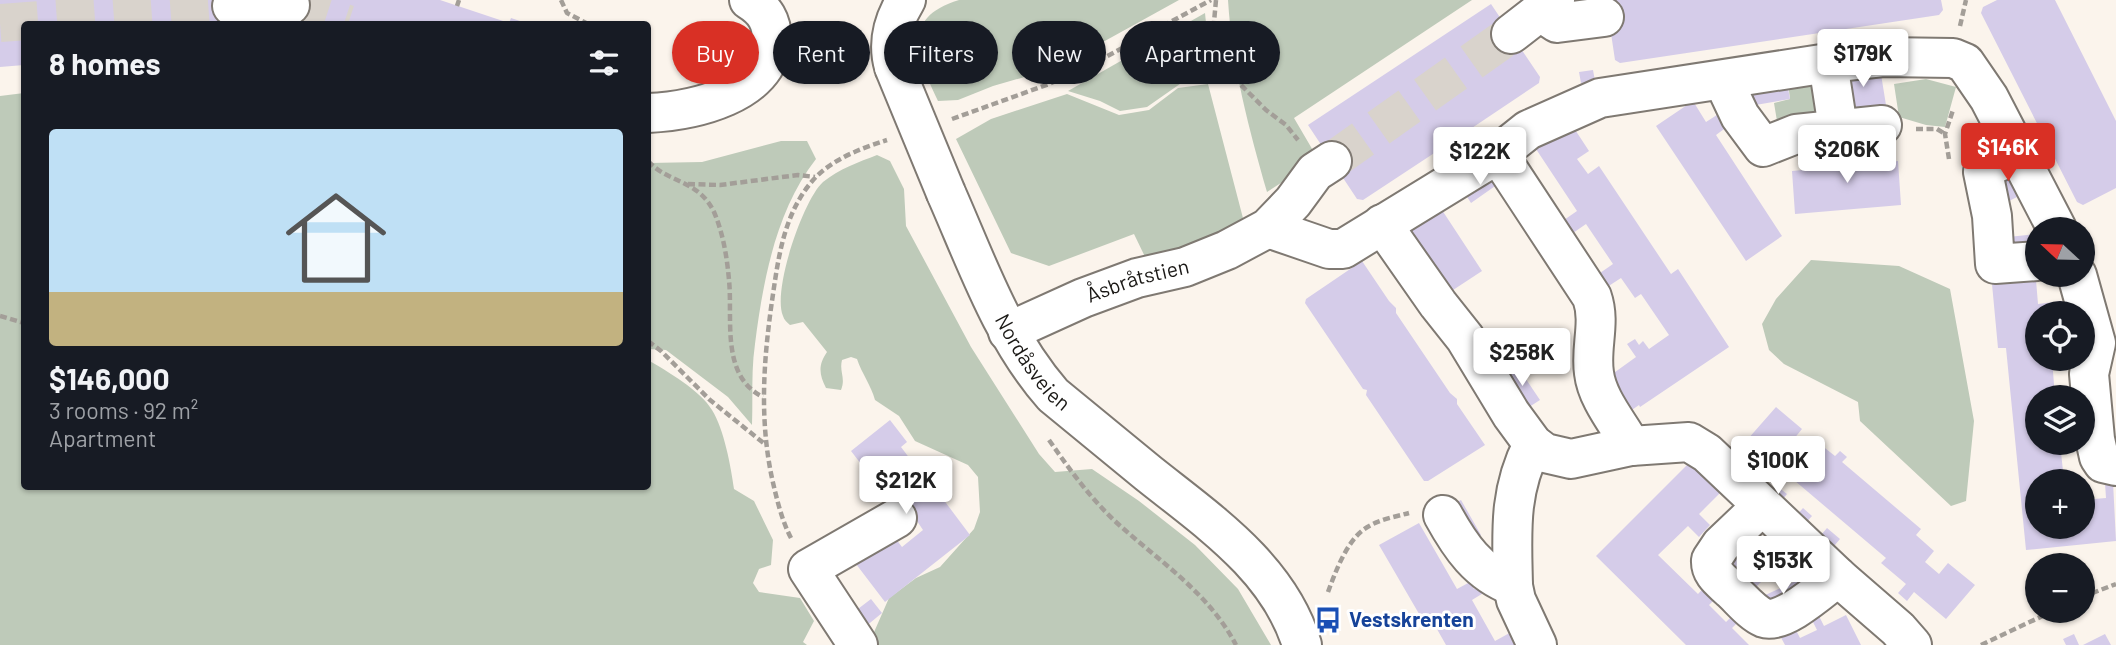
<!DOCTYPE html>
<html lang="en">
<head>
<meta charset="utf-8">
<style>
	body { margin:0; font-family:Barlow,sans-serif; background:#20242c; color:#f1f3f6; height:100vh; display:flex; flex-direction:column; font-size:26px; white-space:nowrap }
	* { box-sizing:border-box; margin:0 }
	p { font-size:23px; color:#9ea1a6 }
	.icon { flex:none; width:38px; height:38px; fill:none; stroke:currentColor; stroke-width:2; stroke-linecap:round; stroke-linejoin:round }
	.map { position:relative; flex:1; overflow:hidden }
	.details { position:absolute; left:21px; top:21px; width:630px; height:469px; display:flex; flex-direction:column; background:#171b24; border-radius:7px; box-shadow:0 2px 5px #0004 }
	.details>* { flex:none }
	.top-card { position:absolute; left:672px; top:21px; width:665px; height:63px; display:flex; gap:14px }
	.needle { width:46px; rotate:292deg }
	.controls { position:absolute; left:2025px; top:217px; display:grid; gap:14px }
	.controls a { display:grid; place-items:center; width:70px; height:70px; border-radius:50%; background:#171b24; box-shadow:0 2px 5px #0004; font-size:35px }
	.price { position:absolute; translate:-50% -60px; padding:0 16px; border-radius:7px; background:#fff; color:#222; font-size:23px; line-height:46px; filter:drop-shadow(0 2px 4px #0008) }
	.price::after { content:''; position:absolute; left:50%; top:42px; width:21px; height:16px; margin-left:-10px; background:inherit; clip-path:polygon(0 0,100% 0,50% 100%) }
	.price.active { background:#d93025; color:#fff }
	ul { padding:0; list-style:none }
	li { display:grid; align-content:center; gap:14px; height:371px; padding:0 28px }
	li+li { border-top:2px solid #363941 }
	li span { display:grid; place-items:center; height:217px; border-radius:7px; color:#555 }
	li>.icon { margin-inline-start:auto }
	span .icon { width:126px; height:126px; fill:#fffc; stroke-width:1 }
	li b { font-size:30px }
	h2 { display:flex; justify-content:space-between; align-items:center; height:84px; padding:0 28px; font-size:30px }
	.chip { padding:0 24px; border-radius:32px; background:#171b24; box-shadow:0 2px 5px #0004; font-size:24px; line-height:63px }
	.chip.active { background:#d93025; color:#fff }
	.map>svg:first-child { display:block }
	.green { fill:#becab9 }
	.building { fill:#d5cce9 }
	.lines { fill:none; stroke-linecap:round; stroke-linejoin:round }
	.minor-tunnel { stroke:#d9d3cc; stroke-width:38; stroke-dasharray:38 19; stroke-linecap:butt }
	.minor-casing { stroke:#7f7972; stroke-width:42 }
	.path { stroke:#a39e98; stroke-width:4.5; stroke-dasharray:7 3.5; stroke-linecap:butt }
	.minor { stroke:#fff; stroke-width:38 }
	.minor-bridge-casing { stroke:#7f7972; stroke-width:42; stroke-linecap:butt }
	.minor-bridge { stroke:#fff; stroke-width:38 }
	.labels { text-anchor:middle; stroke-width:6; stroke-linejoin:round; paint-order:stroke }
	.street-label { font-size:21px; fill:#1a1815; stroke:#fff }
	.transit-label { font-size:21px; font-weight:bold; fill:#164399; stroke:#fff; text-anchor:start }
</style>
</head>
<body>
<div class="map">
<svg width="2116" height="645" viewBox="0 0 2116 645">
	<rect width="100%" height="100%" fill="#fbf4ec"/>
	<!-- green -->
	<path class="green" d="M959,0h220l-123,68 -63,18 -35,14 -20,1c-20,-42 -39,-83 21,-101z
		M1228,0h244l-178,118 24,41 -51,33c-18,-63 -35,-126 -39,-192z
		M1205,13l5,50 -63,44 -27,4 -20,-10 -32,-10z
		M1926,79l30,8 -11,40 -19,-2 -27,-8 -5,-33z
		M1804,80l16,13 5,25 -47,9 -4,-24 16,-4 -2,-16z
		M1208,84l36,138 -48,25 -48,16 -14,-29 -85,32 -38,-13 -55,-114 35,-20 76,-25 52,21 30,-5 29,-22z
		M24,93v393h624v-126c19,11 53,31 64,50 12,19 19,57 22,79l20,12 19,39 -2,25 -12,4 -6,14 6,9 41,6 14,23 -11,21 4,3h-807v-549z
		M781,141h26l9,18c-40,51 -53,122 -61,185 -4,27 -2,54 -3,81l-24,-28 -62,-47 -18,-1v-186l54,-1z
		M877,155l13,6 14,28 2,37 65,121 68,107 16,18 37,-3 47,32 56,44 43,44 33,56h-416l16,-6 18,-41 27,-20 24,-11 34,-38 6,-17 -2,-35 -10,-12 -53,-24 -16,-25 -24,-16c-4,-15 -13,-26 -18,-41l-6,-2 -9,3c-3,12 4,18 -1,30l-15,-2c-7,-14 -8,-23 1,-36l-24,-30 -13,3c-3,-3 -6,-5 -7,-9 -11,-25 20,-116 40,-134 16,-13 36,-20 54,-27z
		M1811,260l88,6 51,23 24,132 -8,80 -15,5 -91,-85 -2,-19 -74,-38 -15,-14 -7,-26 14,-25z"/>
	<!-- building -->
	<path class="building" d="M0,0h231l1,24h-208v41l-24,2z
		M292,0h148l69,23 2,-5 18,6h-244z
		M1606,0h335l2,10 -4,5 -319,48 -5,-3z
		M1997,0h58l61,121v67l-33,17 -6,-3 -96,-189 2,-6z
		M1491,4l49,73 -1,6 -85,57 -5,-1 -1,5 -85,56 -6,-1 -49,-74z
		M1880,68l6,37 -36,6 -12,-36z
		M1593,70l2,11 -14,2 -2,-11z
		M1787,83l3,16 -40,7 -3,-17z
		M1693,101l13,21 14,-9 8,13 -12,9 66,101 -36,25 -90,-135z
		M1570,122l19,29 -12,8 11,15 11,-8 72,108 7,-5 51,78 -89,60 -1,-2 -13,9 -22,-34 32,-23 -9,-13 8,-5 4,6 4,-4 6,8 20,-14 -28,-41 -6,4 -14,-20 -20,13 -4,-7 7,-4 -4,-7 13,-9 -27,-40 -13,9 -9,-13 13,-9 -43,-65z
		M1872,148l2,16 24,-3 3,44 -106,9 -3,-43 33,-3 -1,-16 9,-1 1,16 23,-2 -1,-16z
		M2008,165l15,29 -16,8 -14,-30z
		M1489,170l9,14 -27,19 -9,-14z
		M1442,210l40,61 -32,21 -40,-60z
		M2037,234v17l-37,4 -1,-17z
		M1362,261l27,40 7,7v5l54,80 7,6v5l28,41 -57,36h-4l-58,-86 1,-5 -4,-1 -58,-86 1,-4z
		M2002,271l34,9 2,24 24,-3 1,9 -8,1v2h-18v46h15l3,38h-18v46h23l3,28 7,-1 1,7 -8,1v3h-26v46h45v-27l24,-2 -1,-15 8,-1 3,59 -90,9 -20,-202h-8l-6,-64 11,-1z
		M1517,366l23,34 -14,9 -23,-34z
		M1776,407l26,22 -9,11 14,11 9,-10 19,15 5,-5 7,6 -5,5 79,67 -5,6 18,16 -9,11 14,12 9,-11 27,22 -29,34 -32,-27 -7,9 -9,-8 8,-9 -25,-21 5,-5 -98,-83 -8,9 -8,-7 8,-9 -33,-28z
		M890,420l17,22 -6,5 22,29 -2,1 13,16 3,-2 33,44 -85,67 -29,-38 37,-29 9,12 21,-17 -24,-36 -1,1 -12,-15 -8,6 -27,-35z
		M1694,458l31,30 -26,26 11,11 -11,12 -11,-11 -30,29 40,39 10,-11 12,11 -11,11 17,17 11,-11 6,6 -11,11 17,17h-63l-90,-89z
		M1778,487l9,7 -8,10 -9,-7z
		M1461,500l20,35 -14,8 -20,-36z
		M1803,508l9,8 -8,9 -9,-8z
		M1419,523l38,66 13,-7 4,7 7,-4 4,7 -13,8 23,41 20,-11 4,7 -7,4 3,4h-69l-17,-30 -7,4 -43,-74z
		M1827,528l13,11 -11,13 -13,-11z
		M1735,546l31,31 -17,17 -31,-31z
		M1798,580l7,15 -36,18 -8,-16z
		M871,599l11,14 -17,14 -11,-15z
		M1817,612l7,14 22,-11 15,30h-76l-7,-13 15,-8 7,14 17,-8 -7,-14z
		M2074,634l5,11h-13l-3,-6z
		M2105,634l6,11h-28z"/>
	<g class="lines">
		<!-- minor-tunnel -->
		<path class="minor-tunnel" d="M290,5l58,19
			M0,23l232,-17
			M1332,161l179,-127"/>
		<!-- minor casing -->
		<g class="minor-casing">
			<g id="minor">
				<path d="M232,6l58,-1"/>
				<path d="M1548,7l3,12 6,4 47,-6"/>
				<path d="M1511,34l44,-34"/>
				<path d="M1828,63l10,65"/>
				<path d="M894,67c-7,-24 -1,-46 12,-67"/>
				<path d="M1723,80l17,36 23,31 33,-13 86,-9"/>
				<path d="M648,113c44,-2 122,-18 124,-73 0,-19 -7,-30 -23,-40"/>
				<path d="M1498,154l94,143c9,26 -2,50 2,76 3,26 25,51 37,73"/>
				<path d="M2017,154l-30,13 -4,5 9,44 3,48 42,-3"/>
				<path id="s1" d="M946,193c31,70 56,144 107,202 32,26 63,52 95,78 60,48 131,95 154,172"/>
				<path d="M1382,224l56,80 27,34 46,76 22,30 12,9 26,6 60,-13 58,-4 18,11 131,124 60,52 14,16"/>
				<path d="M1268,228l61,21h14l155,-95 30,-24 72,-32 228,-35 55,-6 70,1 12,5 24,35 68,131"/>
				<path d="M2077,275l19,68 -7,31 6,65 4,18 4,6 13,3"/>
				<path id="s2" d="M1008,332l75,-34 54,-20 48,-11 42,-17 41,-22 25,-26 22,-30 17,-11"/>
				<path d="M1533,444c-25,48 -21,90 -20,142l3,14 21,45"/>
				<path d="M1762,506l-41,39 -10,15c-1,14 11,21 20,30 10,9 21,23 33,28 19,7 59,-30 74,-41"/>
				<path d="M1443,515c17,31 35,58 70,71"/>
				<path d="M858,645l-50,-76 89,-51"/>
			</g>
		</g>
		<!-- path -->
		<path class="path" d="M561,0l6,13 21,11
			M1216,0l-3,33 8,32 45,45 20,15 12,15
			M457,6l2,-6
			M1960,26l6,-26
			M952,119l97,-35 40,-18 122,-66
			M1916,129h21l8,5
			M1949,159l-4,-25 8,-24
			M648,161c21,23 50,18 66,51 9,21 13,45 15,68 4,38 -9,96 34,117
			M688,184l32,1 78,-10 17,2
			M0,316l24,7
			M648,341l13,10 49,49 56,45
			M1049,440c21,30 41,58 68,83 42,38 92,70 119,122
			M791,538c-8,-15 -13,-34 -17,-51 -15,-62 -11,-123 -2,-186 6,-41 11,-83 37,-116 18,-24 50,-36 78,-45
			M1328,592c7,-19 18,-49 35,-62 13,-10 31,-13 46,-17
			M2082,597l34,-13
			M1981,645l72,-34"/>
		<!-- minor -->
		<use href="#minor" class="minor"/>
		<!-- minor-bridge casing -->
		<g class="minor-bridge-casing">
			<path id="minor-bridge" d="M894,67l52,126"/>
		</g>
		<!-- minor-bridge -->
		<use href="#minor-bridge" class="minor-bridge"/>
	</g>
	<!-- icons -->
	<defs>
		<g id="bus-bare" transform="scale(2.1)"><path d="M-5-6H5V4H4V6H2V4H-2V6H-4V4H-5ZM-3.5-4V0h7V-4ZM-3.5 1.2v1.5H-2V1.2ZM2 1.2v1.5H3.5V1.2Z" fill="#1a4fb4" stroke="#fff" stroke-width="2.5" paint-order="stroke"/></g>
	</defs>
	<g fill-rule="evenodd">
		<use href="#bus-bare" x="1328" y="620"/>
	</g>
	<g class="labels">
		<!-- street labels -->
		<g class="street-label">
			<text dy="7" stroke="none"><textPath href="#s2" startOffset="140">Åsbråtstien</textPath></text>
			<text dy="7" stroke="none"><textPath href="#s1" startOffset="191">Nordåsveien</textPath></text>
		</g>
		<!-- transit labels -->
		<g class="transit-label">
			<text x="1349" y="627">Vestskrenten</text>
		</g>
	</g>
</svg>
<div class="controls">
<a><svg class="needle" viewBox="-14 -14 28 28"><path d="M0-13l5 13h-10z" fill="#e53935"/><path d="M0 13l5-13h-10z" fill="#9ea1a6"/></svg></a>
<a><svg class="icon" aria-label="locate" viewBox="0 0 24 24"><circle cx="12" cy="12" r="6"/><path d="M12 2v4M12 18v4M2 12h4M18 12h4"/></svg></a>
<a><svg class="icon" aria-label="layers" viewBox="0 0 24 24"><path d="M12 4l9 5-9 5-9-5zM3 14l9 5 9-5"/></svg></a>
<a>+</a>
<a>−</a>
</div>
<b class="price" style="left:1863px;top:89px">$179K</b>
<b class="price active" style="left:2008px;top:183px">$146K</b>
<b class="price" style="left:1847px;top:185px">$206K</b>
<b class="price" style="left:1480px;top:187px">$122K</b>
<b class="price" style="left:1522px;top:388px">$258K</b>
<b class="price" style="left:1778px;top:496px">$100K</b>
<b class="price" style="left:906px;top:516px">$212K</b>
<b class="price" style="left:1783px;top:596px">$153K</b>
<div class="top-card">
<a class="chip active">Buy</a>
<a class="chip">Rent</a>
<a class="chip">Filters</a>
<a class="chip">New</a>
<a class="chip">Apartment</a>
</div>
<section class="details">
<h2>8 homes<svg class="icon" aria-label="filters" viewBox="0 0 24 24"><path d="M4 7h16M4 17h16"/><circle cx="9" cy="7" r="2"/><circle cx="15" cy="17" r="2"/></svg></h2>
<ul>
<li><span style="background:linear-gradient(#bfe0f5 75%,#c2b280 0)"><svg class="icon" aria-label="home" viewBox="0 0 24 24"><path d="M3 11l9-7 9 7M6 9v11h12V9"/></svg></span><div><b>$146,000</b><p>3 rooms · 92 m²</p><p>Apartment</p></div></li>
</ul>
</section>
</div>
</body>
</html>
